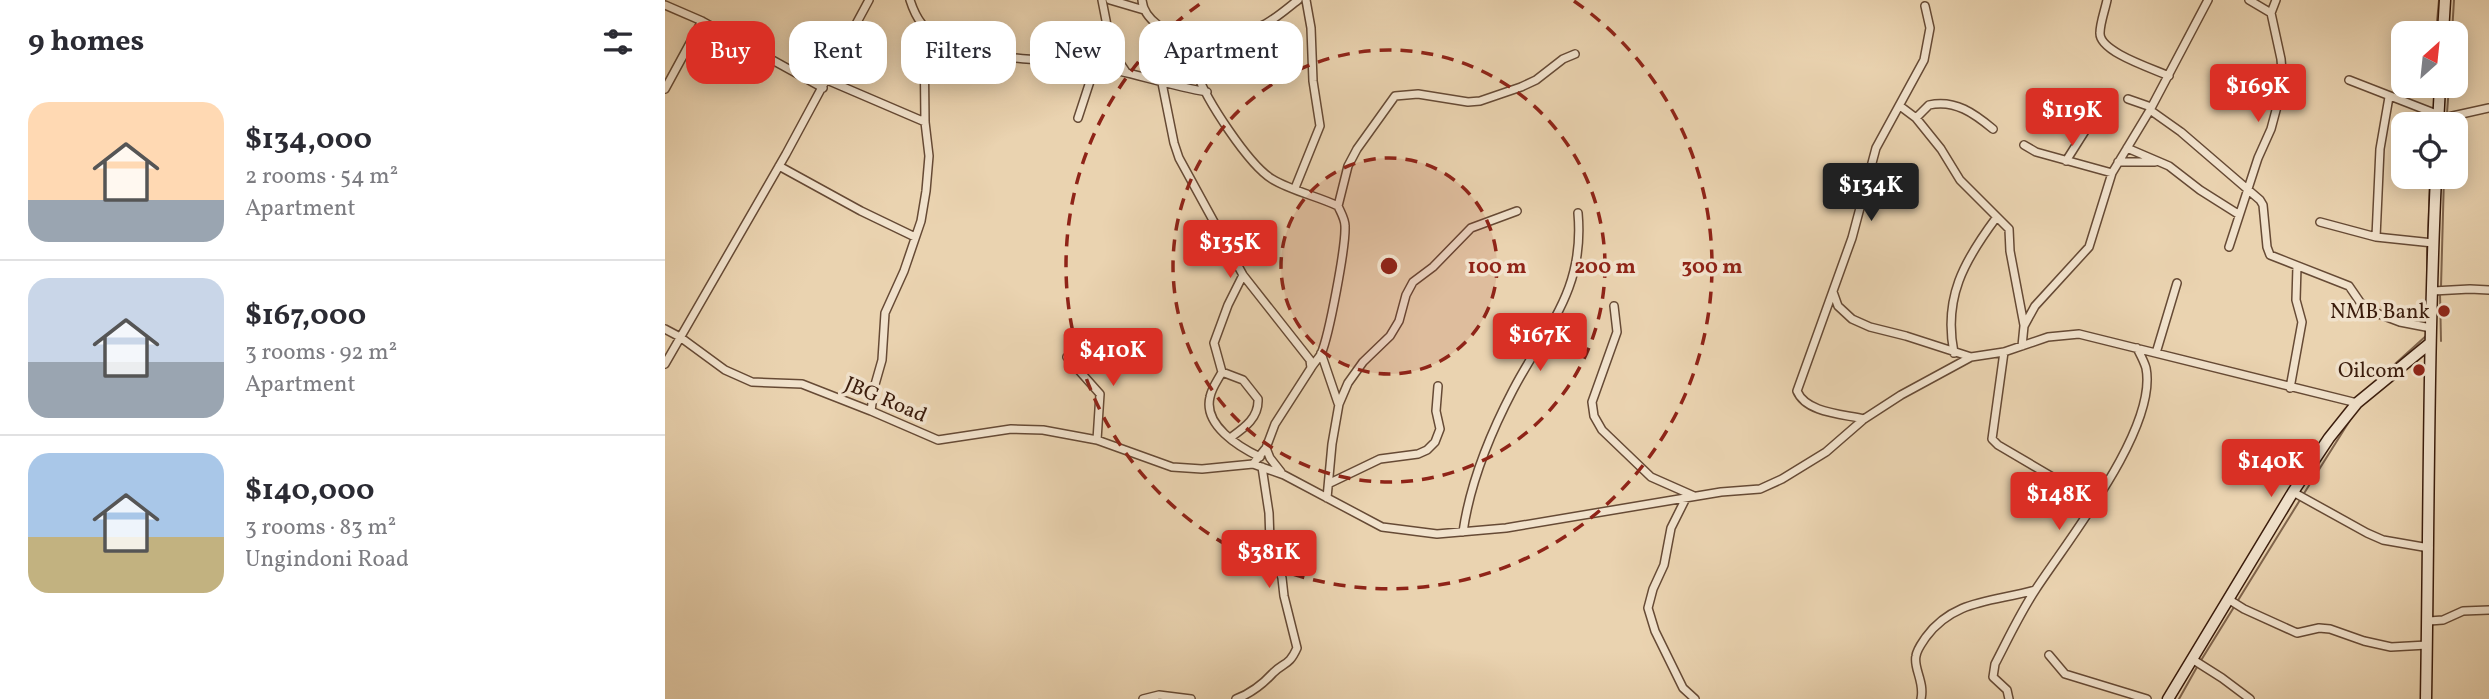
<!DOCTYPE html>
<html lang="en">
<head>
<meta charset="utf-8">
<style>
	body { margin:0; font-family:Vollkorn,serif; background:#f2f2f3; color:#2b2b33; height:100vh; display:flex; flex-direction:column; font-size:26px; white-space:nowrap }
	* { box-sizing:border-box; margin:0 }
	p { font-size:23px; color:#7c7c81 }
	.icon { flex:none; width:38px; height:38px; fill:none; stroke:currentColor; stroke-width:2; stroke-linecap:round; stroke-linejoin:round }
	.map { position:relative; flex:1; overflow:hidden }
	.sheet { display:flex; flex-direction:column; background:#fff; width:665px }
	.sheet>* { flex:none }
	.guide { position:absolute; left:21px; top:21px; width:665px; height:63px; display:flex; gap:14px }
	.needle { width:46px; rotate:27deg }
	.fabs { position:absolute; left:1726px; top:21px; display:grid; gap:14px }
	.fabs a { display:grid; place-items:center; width:77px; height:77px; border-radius:14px; background:#fff; box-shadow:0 4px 18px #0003; font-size:35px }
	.price { position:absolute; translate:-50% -60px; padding:0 16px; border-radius:7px; background:#d93025; color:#fff; font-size:23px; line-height:46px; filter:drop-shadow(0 2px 4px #0008) }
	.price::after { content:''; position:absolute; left:50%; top:42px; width:21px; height:16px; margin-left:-10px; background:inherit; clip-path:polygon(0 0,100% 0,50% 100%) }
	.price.on { background:#222; color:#fff }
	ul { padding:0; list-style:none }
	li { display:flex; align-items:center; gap:21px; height:175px; padding:0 28px }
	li+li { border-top:2px solid #e1e1e2 }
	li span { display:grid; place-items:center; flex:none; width:196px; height:140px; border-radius:21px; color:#555 }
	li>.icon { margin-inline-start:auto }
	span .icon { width:84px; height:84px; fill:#fffc; stroke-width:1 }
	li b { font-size:30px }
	h2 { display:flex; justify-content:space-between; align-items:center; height:84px; padding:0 28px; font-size:30px }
	.pill { padding:0 24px; border-radius:21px; background:#fff; box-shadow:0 4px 18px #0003; font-size:24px; line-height:63px }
	.pill.on { background:#d93025; color:#fff }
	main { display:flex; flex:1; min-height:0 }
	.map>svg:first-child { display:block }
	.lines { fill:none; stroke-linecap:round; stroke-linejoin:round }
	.stream { stroke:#80654d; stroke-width:2 }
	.street-casing { stroke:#664a35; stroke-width:10 }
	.secondary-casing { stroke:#3a1c0c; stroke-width:13 }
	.street { stroke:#f1e2cc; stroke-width:7 }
	.secondary { stroke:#f1e2cc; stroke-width:10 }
	.ring { fill:none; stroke:#8f2418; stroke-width:3.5; stroke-dasharray:12 9 }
	.poi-dot { fill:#8f2418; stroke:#f1e2cc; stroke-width:2.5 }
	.labels { text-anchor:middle; stroke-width:7; stroke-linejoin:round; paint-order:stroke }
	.poi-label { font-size:21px; fill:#3a1c0c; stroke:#f1e2cc; text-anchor:end }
	.street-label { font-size:21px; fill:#3a1c0c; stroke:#f1e2cc }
	.centre { fill:#8f2418; stroke:#f1e2cc; stroke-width:3.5 }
	.ring-label { font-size:21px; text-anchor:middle; font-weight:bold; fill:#8f2418; stroke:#f1e2cc; stroke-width:7; stroke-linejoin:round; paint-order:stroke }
</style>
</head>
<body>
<main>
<section class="sheet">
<h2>9 homes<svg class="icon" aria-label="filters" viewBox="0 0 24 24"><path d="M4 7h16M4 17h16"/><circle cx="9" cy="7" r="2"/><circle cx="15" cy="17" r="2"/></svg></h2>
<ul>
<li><span style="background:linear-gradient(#ffd9b3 70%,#9aa5b1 0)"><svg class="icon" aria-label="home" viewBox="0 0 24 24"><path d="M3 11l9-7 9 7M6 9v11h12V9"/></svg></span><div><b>$134,000</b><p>2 rooms · 54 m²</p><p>Apartment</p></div></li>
<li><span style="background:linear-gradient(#c9d6e8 60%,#9aa5b1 0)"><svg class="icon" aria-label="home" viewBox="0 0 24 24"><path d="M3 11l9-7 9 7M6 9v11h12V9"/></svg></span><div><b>$167,000</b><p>3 rooms · 92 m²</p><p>Apartment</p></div></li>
<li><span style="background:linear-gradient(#a9c7e8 60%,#c2b280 0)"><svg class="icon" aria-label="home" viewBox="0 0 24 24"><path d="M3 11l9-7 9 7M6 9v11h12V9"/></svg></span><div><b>$140,000</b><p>3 rooms · 83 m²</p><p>Ungindoni Road</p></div></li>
</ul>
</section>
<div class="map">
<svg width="1824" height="699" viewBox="0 0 1824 699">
	<rect width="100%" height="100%" fill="#ead3b0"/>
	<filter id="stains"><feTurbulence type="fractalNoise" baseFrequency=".00286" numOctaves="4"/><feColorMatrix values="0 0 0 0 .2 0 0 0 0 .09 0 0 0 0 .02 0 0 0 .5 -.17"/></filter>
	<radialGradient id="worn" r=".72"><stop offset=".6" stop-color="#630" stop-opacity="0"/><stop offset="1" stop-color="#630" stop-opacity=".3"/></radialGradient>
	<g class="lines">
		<!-- stream -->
		<path class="stream" d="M1771,33l3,-33
			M1787,33l2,-33
			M1782,113l2,-27
			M1768,124l1,-9
			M1763,239l2,-62
			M1776,287l3,-110
			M1762,291v-47
			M1775,293l1,48
			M1746,365l12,-10
			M1709,383l53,-48
			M1632,477l16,-24
			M1638,495l49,-78 11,-14
			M1572,602l63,-102
			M1535,662l34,-55
			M1514,699l18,-32"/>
		<!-- street casing -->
		<g class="street-casing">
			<path id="street" d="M245,0c6,19 15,32 33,40 42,22 102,18 148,25 40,7 76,20 116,27
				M437,0l10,51 14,21
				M445,0l34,10
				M477,0c2,24 33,35 52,44
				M633,0c-17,13 -36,32 -60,31 -13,-1 -26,-5 -39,0 -6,12 -7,29 -2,42 9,27 52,92 75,106 20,12 45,17 66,27 3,7 7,13 7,20 1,20 -16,110 -24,128 -3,5 -7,9 -10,14
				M1442,0c-2,10 -7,23 -7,33 -1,19 54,36 69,43
				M0,5l37,16 121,67
				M1606,13l5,-13
				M162,80l98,42
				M1684,80l90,35
				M497,83l12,60 5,15 64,117 67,85 1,8 -36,56 -9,24 -13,16
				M0,89l37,-68
				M1463,99l23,8
				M1235,106l16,12 25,31 19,31 49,49 1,22 14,74
				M1485,110l31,22 79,68 3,5 4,42 3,8 79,31 11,16 11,9 29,11 31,6
				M413,118l17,-52
				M1251,118l13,-13c26,-6 46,9 64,24
				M1774,119l50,-11
				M1359,145l12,7 76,21
				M1462,148l42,18 31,24 38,24
				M1401,161l31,-49
				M1453,162h37
				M114,166l82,45 54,26
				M630,188l25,-62 -7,-45 -2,-53 -5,-28
				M673,206l10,-40 9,-17 38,-53 23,-2 50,8 12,-1 41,-14 15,-7 27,-21 12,-5
				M1655,222l56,15 57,6
				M1711,237l4,-88 9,-52
				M1564,247l29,-89 13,-29 12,-45 -2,-25 -10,-46 -22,-13
				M578,275l-15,30 -14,38 8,29c-4,8 -10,15 -12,25 -7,28 29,50 50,60
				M1768,291l37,-2 19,1
				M1168,292l5,14 14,13 18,8 36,9 65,21
				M949,306l3,26 -25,70 2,14 8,14 49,47 43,19
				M0,329l15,8 45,33 27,12 50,2 69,27 67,29 73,-11 32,1 54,10 75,27 30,2 51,-5 31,11 98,52 55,7 69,-6 215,-36 39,-3 22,-10 44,-27 38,-33 37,-24 70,-38 33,-5 44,-15 31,-3 278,69
				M1357,346l2,-20 11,-20 54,-59 23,-74 38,-63 58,-110
				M1339,352l-12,87 6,6 63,37 30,25
				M656,353l17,50
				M1289,353c-11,-55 10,-92 42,-135
				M1491,353l21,-70
				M402,357l33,37 -3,46
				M0,364l121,-210 83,-154
				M557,372l21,8 15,19c1,19 -14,29 -28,39
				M1625,388l12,-66 -6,-22 1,-34
				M206,411l3,-23 8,-28 3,-47 19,-42 17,-50 5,-30 3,-35 -4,-34 -1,-93
				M1199,419c-21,-5 -58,-6 -67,-28l55,-153 24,-90 48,-88 6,-32 -5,-22
				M601,448l4,10 11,14
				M665,483l50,-24 38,-5 9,-4 8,-8 5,-13 -4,-18 2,-25
				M1628,492l74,41 16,7 46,8
				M662,498l5,-54 7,-40 9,-21 15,-21 27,-26 9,-15 7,-26 7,-13 20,-15 38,-39 46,-17
				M1021,498l-15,30 -7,37 -11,24 -5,19 7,23 28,57 12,11
				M798,532c7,-49 27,-98 50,-142 33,-63 72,-99 65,-177
				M1563,599l16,10 53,24 22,-5 11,1 34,12 27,6 36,-2
				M1764,621l14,-1 20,-9 26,-1
				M1384,655l16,19 82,25
				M1527,659l30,19 28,21
				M478,699l16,-4 32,4
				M571,699c16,-6 26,-14 37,-26 11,-11 16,-7 24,-25l-13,-52 -2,-18 -12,-36 -1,-29 -7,-46
				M1256,699c4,-17 -8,-31 -5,-43 1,-7 6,-13 10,-19 28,-38 68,-35 109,-47
				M1344,699l-2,-9 -14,-13 2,-13c13,-25 25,-51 41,-75 32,-49 122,-161 110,-221 -2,-7 -6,-14 -9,-20"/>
		</g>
		<!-- secondary casing -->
		<g class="secondary-casing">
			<path id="secondary" d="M1778,33l2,-33
				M1773,124l2,-38
				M1503,699l125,-207 36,-54 28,-35 72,-59
				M1761,699c3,-174 2,-348 10,-522"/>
		</g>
		<!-- street -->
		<use href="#street" class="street"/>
		<!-- secondary -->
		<use href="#secondary" class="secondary"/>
	</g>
	<!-- distance rings -->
	<circle cx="724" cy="266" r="108" fill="#8f2418" fill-opacity=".12"/>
	<g class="ring">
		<circle cx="724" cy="266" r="108"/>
		<circle cx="724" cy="266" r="216"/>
		<path d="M909 1A323 323 0 1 1 539 1"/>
	</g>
	<!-- markers -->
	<g class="poi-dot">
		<circle cx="1779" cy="311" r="7"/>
		<circle cx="1754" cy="370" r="7"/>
	</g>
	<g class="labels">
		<!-- poi labels -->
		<g class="poi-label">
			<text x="1765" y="318">NMB Bank</text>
			<text x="1740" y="377">Oilcom</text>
		</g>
		<!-- street labels -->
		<g class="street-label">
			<text transform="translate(221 399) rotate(23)" y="7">JBG Road</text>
		</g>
	</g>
	<circle cx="724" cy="266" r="10" class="centre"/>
	<g class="ring-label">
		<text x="832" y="273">100 m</text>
		<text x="940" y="273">200 m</text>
		<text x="1047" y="273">300 m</text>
	</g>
	<rect width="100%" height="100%" filter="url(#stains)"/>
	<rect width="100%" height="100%" fill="url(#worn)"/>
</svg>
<div class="fabs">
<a><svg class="needle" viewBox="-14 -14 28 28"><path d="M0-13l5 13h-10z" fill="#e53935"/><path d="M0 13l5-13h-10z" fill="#7c7c81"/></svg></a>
<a><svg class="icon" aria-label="locate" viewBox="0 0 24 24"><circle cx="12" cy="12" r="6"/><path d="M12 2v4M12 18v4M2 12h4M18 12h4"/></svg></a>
</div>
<b class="price" style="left:1593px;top:124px">$169K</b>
<b class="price" style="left:1407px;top:148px">$119K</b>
<b class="price on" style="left:1206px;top:223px">$134K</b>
<b class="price" style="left:565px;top:280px">$135K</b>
<b class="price" style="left:875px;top:373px">$167K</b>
<b class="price" style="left:448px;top:388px">$410K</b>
<b class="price" style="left:1606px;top:499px">$140K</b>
<b class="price" style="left:1394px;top:532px">$148K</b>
<b class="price" style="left:604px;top:590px">$381K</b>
<div class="guide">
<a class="pill on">Buy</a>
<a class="pill">Rent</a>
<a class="pill">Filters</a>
<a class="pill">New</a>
<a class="pill">Apartment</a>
</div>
</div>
</main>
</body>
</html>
